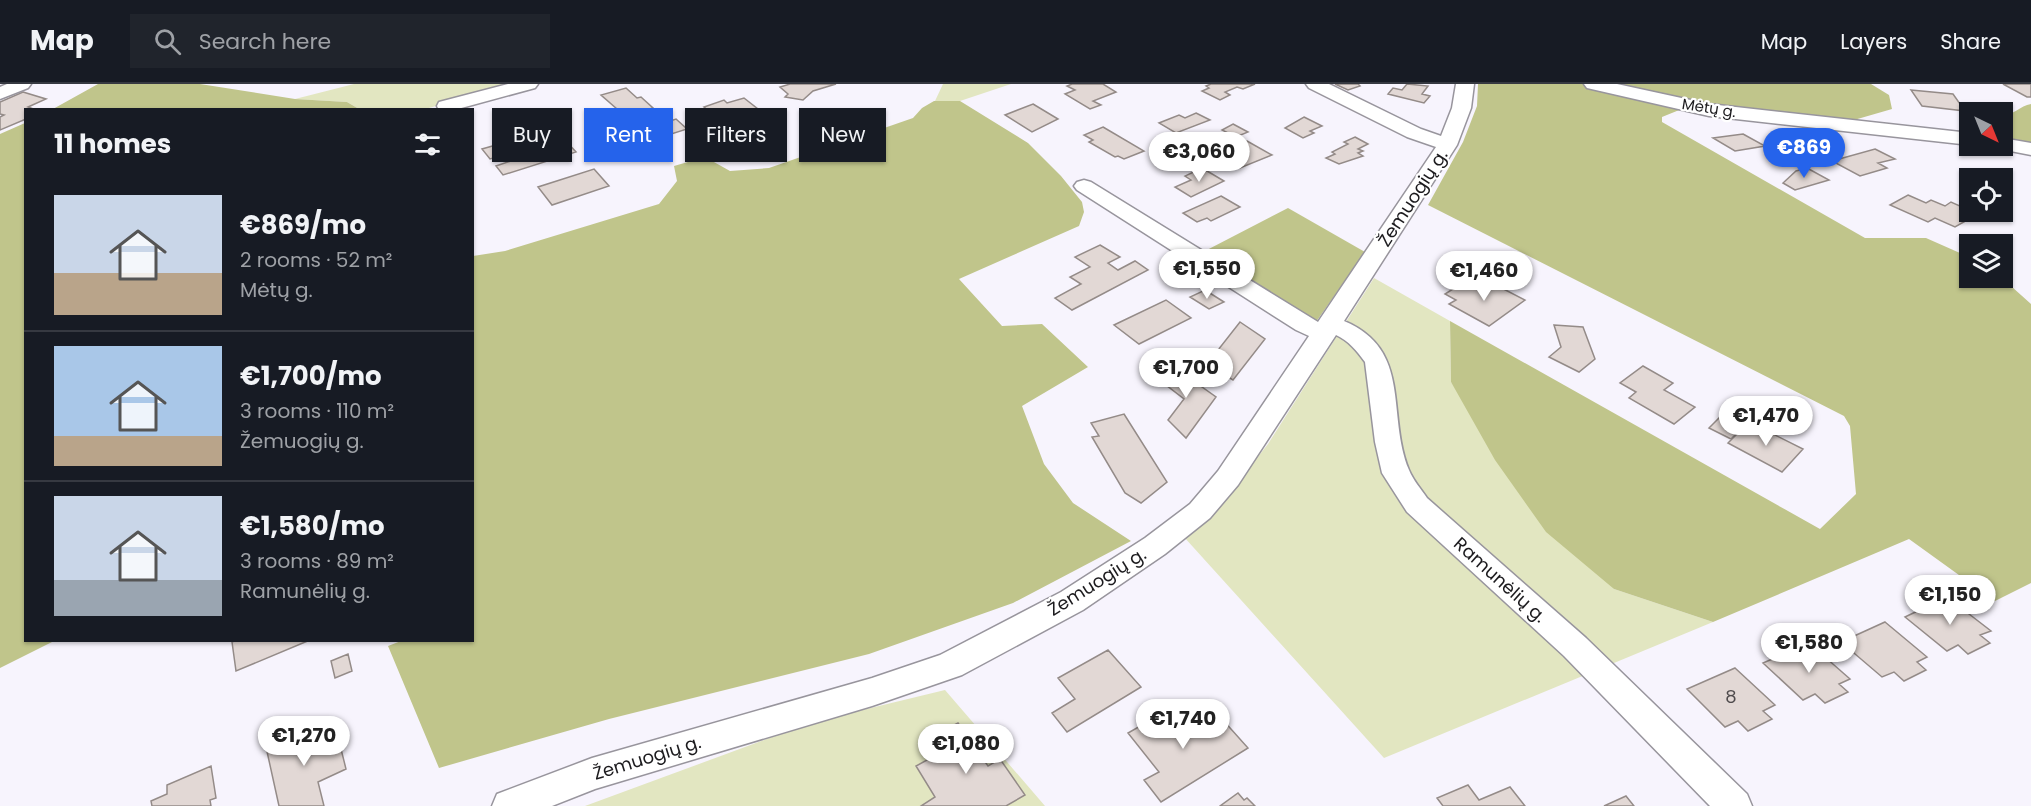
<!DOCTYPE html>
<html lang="en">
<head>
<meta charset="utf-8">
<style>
	body { margin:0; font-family:Poppins,sans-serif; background:#20242c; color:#f1f3f6; height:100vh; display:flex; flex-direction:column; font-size:22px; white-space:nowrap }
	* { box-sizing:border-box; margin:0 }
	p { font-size:20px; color:#9ea1a6 }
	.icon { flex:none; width:33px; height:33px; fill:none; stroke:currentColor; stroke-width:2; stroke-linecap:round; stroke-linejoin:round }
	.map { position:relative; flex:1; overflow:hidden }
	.sheet { position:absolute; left:24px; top:24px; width:450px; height:534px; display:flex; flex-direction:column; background:#171b24; border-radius:0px; box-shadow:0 2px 4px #0004 }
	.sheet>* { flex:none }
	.guide { position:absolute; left:492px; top:24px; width:570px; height:54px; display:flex; gap:12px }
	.needle { width:39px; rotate:137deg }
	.tools { position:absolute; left:1959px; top:18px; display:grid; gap:12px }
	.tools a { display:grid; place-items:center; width:54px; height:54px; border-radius:0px; background:#171b24; box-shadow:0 2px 4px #0004; font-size:30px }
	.price { position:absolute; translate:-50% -51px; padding:0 14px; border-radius:21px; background:#fff; color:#222; font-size:20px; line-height:39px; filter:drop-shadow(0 2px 3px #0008) }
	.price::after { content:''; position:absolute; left:50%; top:36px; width:18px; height:14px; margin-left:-9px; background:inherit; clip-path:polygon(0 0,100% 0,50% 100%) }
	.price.current { background:#2563eb; color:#fff }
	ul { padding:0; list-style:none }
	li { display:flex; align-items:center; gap:18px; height:150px; padding:0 30px }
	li+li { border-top:2px solid #363941 }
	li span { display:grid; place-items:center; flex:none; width:168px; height:120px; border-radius:0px; color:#555 }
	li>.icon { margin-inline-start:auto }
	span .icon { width:72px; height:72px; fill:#fffc; stroke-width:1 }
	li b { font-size:26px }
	h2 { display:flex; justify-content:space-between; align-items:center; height:72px; padding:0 30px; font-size:26px }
	.pill { padding:0 21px; border-radius:0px; background:#171b24; box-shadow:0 2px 4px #0004; font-size:21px; line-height:54px }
	.pill.current { background:#2563eb; color:#fff }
	header { display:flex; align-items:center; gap:36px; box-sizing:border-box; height:84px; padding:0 30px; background:#171b24; border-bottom:2px solid #363941 }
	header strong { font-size:28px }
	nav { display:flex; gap:33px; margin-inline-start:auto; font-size:21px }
	.search { width:420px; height:54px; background:#20242c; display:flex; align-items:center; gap:15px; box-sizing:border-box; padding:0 21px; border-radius:0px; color:#9ea1a6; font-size:22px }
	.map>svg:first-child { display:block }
	.green { fill:#e2e6c1 }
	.forest { fill:#c0c58b }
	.building { fill:#e2d8d5; stroke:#948b88; stroke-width:1.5 }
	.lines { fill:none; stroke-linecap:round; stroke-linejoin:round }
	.minor-casing { stroke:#98959d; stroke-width:3 }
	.minor { fill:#fff; fill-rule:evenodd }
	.labels { text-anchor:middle; stroke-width:4.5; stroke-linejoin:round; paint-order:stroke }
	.far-street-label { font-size:15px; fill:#1c1b1e; stroke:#fff }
	.street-label { font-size:18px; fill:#1c1b1e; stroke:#fff }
	.near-number-label { font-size:18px; fill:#4e4a4c }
</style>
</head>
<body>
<header>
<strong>Map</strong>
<div class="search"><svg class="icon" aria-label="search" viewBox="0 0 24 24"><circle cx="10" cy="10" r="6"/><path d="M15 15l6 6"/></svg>Search here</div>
<nav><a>Map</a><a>Layers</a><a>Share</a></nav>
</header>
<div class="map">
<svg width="2031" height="722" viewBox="0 0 2031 722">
	<rect width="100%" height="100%" fill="#f7f4fd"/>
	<!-- green -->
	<path class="green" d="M354,0h163l-92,25h-66l-12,-7 -52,-3z
		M943,0h68l-51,17h-25z
		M1374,194l76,43 1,61 163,207 99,33 -329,136 -200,-221 33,-29 51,-64z
		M945,606l100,116h-460l228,-84z"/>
	<!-- forest -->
	<path class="forest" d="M98,0h102l95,15 52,3 12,7h-306z
		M1478,0h393l18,11 3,14 -38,11 -155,-18 -37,15v5l203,116h61l43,19 1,21h32l29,26v279l-36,18 -86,-62 -196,83 -99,-33 -68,-57 -51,-72 -44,-78 -1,-61 370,208 36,-35 -6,-68 -6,-10 -416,-211 35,-63 14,-36z
		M934,17h26l68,42 33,33 21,26 2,10 -5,14 -120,53 43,47 40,-2 46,43 -66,39 22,58 29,39 58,38 -118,62 -144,51 -260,65 -170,49 -51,-122 13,-5 71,-1 1,-384 32,-5 154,-47 18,-23 -3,-15 31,-9 25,14 39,-3 144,-50 9,-10z
		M2031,20v40l-28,-6v-22c10,-1 17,-10 28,-12z
		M25,39l1,517 28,1 -54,27v-534z
		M1288,124l77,44 -49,70 -113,-70z"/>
	<!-- building -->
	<path class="building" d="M790,0h46l-23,7 -10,9 -18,-3 3,-3 -8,-7z
		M1072,0h31l13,8 -23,9 8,4 -11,4 -25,-15 10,-4 -8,-4z
		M1211,0h44l-12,5 -6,-2 -12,5 5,3 -10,5 -18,-9 7,-3 -3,-2z
		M1335,0h23l2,2 -12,4z
		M1407,0l21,2 -6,8 8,2 -6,7 -36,-9 5,-6 9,2z
		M2003,0h28v13h-4z
		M626,4l11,10 4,-1 12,11 -28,8 -24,-21z
		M1911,6l42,4 12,17 -43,-5z
		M23,8l23,7 -18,8 8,3h-10v9l-26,11v-13l4,-2 -4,-1v-12z
		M744,14l19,15 -37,12 -22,-18 20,-7 3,3z
		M1033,20l25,15 -26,13 -27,-17z
		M1196,29l14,7 -34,13 -17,-10 20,-8 6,3z
		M1304,33l18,9 -12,5 4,2 -11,5 -18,-10z
		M676,35l11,10 -47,15 -17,-17 16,-6 8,8z
		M1233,40l15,8 -12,5 -14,-7z
		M1103,43l41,24 -20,8 -6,-3 -3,1 -26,-15 4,-2 -9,-5z
		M1743,50l22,12 -30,5 -22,-13z
		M527,52l11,12 27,-8 11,12 -73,23 -7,-9 33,-11 -2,-2 -12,4 -4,-4 -21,6 -8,-10z
		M1355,53l13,7 -10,5 5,2 -5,2 5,3 -24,8 -13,-6 9,-4 -3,-2 16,-8 -4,-2z
		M1247,57l25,14 -32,13 -13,-7 18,-8 -12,-7z
		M1875,65l20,10 -17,4 9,5 -27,8 -28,-15z
		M1202,84l22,13 -33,16 -16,-10 16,-7 -6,-4z
		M1807,84l22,12 -34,10 -12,-7 13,-12z
		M594,85l15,17 -57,19 -14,-18z
		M1908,111l18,8 5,-3 14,6 6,-4 27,12 -23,13 -20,-9 -7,4 -38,-17z
		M1221,112l19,11 -29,14 -4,-3 -10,4 -14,-9z
		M1100,161l20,12 -12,6 10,7 17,-9 13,9 -76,40 -17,-12 26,-14 -11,-7 20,-10 -15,-10z
		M1464,198l15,8 11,-8 35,18 -36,26 -40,-22 7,-4 -11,-6z
		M1205,206l19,12 -15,7 -19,-12z
		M1166,216l25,18 -52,26 -25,-19z
		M1240,238l25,17 -32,41 -26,-16z
		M1554,241l29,2 12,32 -16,13 -30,-15 12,-10z
		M1171,281l45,32 -30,41 -18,-18 16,-21 -31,-24z
		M1643,282l30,17 -9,7 31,17 -21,17 -45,-26 7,-6 -16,-9z
		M1724,329l22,11 -15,15 -22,-11z
		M1124,330l43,68 -26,21 -16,-10 -33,-56 7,-1 -8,-13z
		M1749,338l54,27 -21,23 -54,-29z
		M1947,513l44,34 -11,4 10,8 -22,11 -10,-9 -11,6 -42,-34z
		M1885,538l42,35 -10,5 9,8 -22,11 -10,-9 -12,5 -41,-35z
		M236,556h74l-74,31 -4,-29z
		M1809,559l41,36 -11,5 9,8 -23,11 -10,-9 -12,6 -40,-37z
		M1108,566l33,37 -74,45 -15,-19 23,-14 -17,-21z
		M348,570l4,17 -17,7 -4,-17z
		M1735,584l40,37 -12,6 9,8 -24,12 -10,-10 -13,6 -38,-38z
		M1177,621l22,27 23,-13 26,29 -87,54 -17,-22 15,-8 -31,-39z
		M958,639l30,43 12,-7 25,36 -19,11h-85l14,-9 -19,-31 24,-13 -11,-15z
		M313,643l3,12 20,-10 10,40 -28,13 6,24h-45l-13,-59z
		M211,682l5,32 -6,2 1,6h-59l-1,-5 16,-7v-9z
		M1468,701l11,15 31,-13 15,19h-82l-6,-8z
		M1238,709l6,7 3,-2 8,8h-35z
		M1626,712l8,10h-30z"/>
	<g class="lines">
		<!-- minor casing -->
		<g class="minor-casing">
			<path id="minor" d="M7,0h24l-3,4 -28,11v-12z
				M508,0h30l-3,4 -81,22h-15l-2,-4 2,-4z
				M1306,0h23l92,45 20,7 11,-28 4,-24h18l-3,24 -14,37 -113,176c69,29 42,93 65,149 4,10 12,19 18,28l159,140 161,156 5,12h-42l-146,-150 -157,-144 -25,-39 -7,-31 -10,-80c-8,-11 -16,-21 -29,-27l-98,150 -28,33 -45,36 -82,56 -121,65 -90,31 -277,83 -43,17h-60l5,-12 95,-36 280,-80 68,-23 121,-63 84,-54 45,-34 28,-33 91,-135 -13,-6 -219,-140 -3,-4 3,-4 7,-2 7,2 227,140 118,-175 -29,-10 -98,-49z
				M1584,0h33l92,20 261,29v12l-261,-29 -122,-28z
				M2002,54l29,5v12l-36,-7 -2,-2h9z"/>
		</g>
		<!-- minor -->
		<use href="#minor" class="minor"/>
	</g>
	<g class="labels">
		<!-- far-street labels -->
		<g class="far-street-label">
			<text transform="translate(1709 24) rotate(9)" y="5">Mėtų g.</text>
		</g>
		<!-- street labels -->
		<g class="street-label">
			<text transform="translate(1413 114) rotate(-57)" y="6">Žemuogių g.</text>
			<text transform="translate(1500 496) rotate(42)" y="6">Ramunėlių g.</text>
			<text transform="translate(1097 498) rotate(-32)" y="6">Žemuogių g.</text>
			<text transform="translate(647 674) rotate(-17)" y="6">Žemuogių g.</text>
		</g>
		<!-- near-number labels -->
		<g class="near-number-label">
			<text x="1731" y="619">8</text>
		</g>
	</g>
</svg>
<div class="tools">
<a><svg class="needle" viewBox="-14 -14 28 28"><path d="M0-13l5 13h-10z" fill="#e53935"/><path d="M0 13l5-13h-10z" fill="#9ea1a6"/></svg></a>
<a><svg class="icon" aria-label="locate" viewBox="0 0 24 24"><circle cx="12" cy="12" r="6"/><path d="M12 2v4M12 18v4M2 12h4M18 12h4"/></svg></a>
<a><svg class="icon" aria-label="layers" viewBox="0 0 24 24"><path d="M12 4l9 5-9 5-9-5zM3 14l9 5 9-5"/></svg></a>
</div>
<b class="price current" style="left:1804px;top:95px">€869</b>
<b class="price" style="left:1199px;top:99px">€3,060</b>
<b class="price" style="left:1207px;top:216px">€1,550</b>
<b class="price" style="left:1484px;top:218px">€1,460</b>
<b class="price" style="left:1186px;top:315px">€1,700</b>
<b class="price" style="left:1766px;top:363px">€1,470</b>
<b class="price" style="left:1950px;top:542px">€1,150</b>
<b class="price" style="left:1809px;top:590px">€1,580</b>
<b class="price" style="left:1183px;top:666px">€1,740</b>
<b class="price" style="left:304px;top:683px">€1,270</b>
<b class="price" style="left:966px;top:691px">€1,080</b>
<div class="guide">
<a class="pill">Buy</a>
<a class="pill current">Rent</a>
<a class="pill">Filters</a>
<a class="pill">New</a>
</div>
<section class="sheet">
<h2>11 homes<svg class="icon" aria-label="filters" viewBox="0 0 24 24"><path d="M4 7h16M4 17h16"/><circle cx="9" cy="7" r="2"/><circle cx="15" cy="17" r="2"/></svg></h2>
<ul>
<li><span style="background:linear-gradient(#c9d6e8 65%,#b9a48a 0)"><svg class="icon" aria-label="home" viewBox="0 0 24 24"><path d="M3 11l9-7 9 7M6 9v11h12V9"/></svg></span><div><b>€869/mo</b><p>2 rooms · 52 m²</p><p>Mėtų g.</p></div></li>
<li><span style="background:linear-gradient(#a9c7e8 75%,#b9a48a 0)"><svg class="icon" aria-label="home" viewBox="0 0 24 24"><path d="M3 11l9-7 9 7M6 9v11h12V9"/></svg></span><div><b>€1,700/mo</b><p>3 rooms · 110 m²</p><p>Žemuogių g.</p></div></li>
<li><span style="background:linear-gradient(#c9d6e8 70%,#9aa5b1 0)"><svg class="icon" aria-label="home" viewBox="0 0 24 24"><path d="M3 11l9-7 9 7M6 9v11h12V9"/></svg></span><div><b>€1,580/mo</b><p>3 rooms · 89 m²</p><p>Ramunėlių g.</p></div></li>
</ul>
</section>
</div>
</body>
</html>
